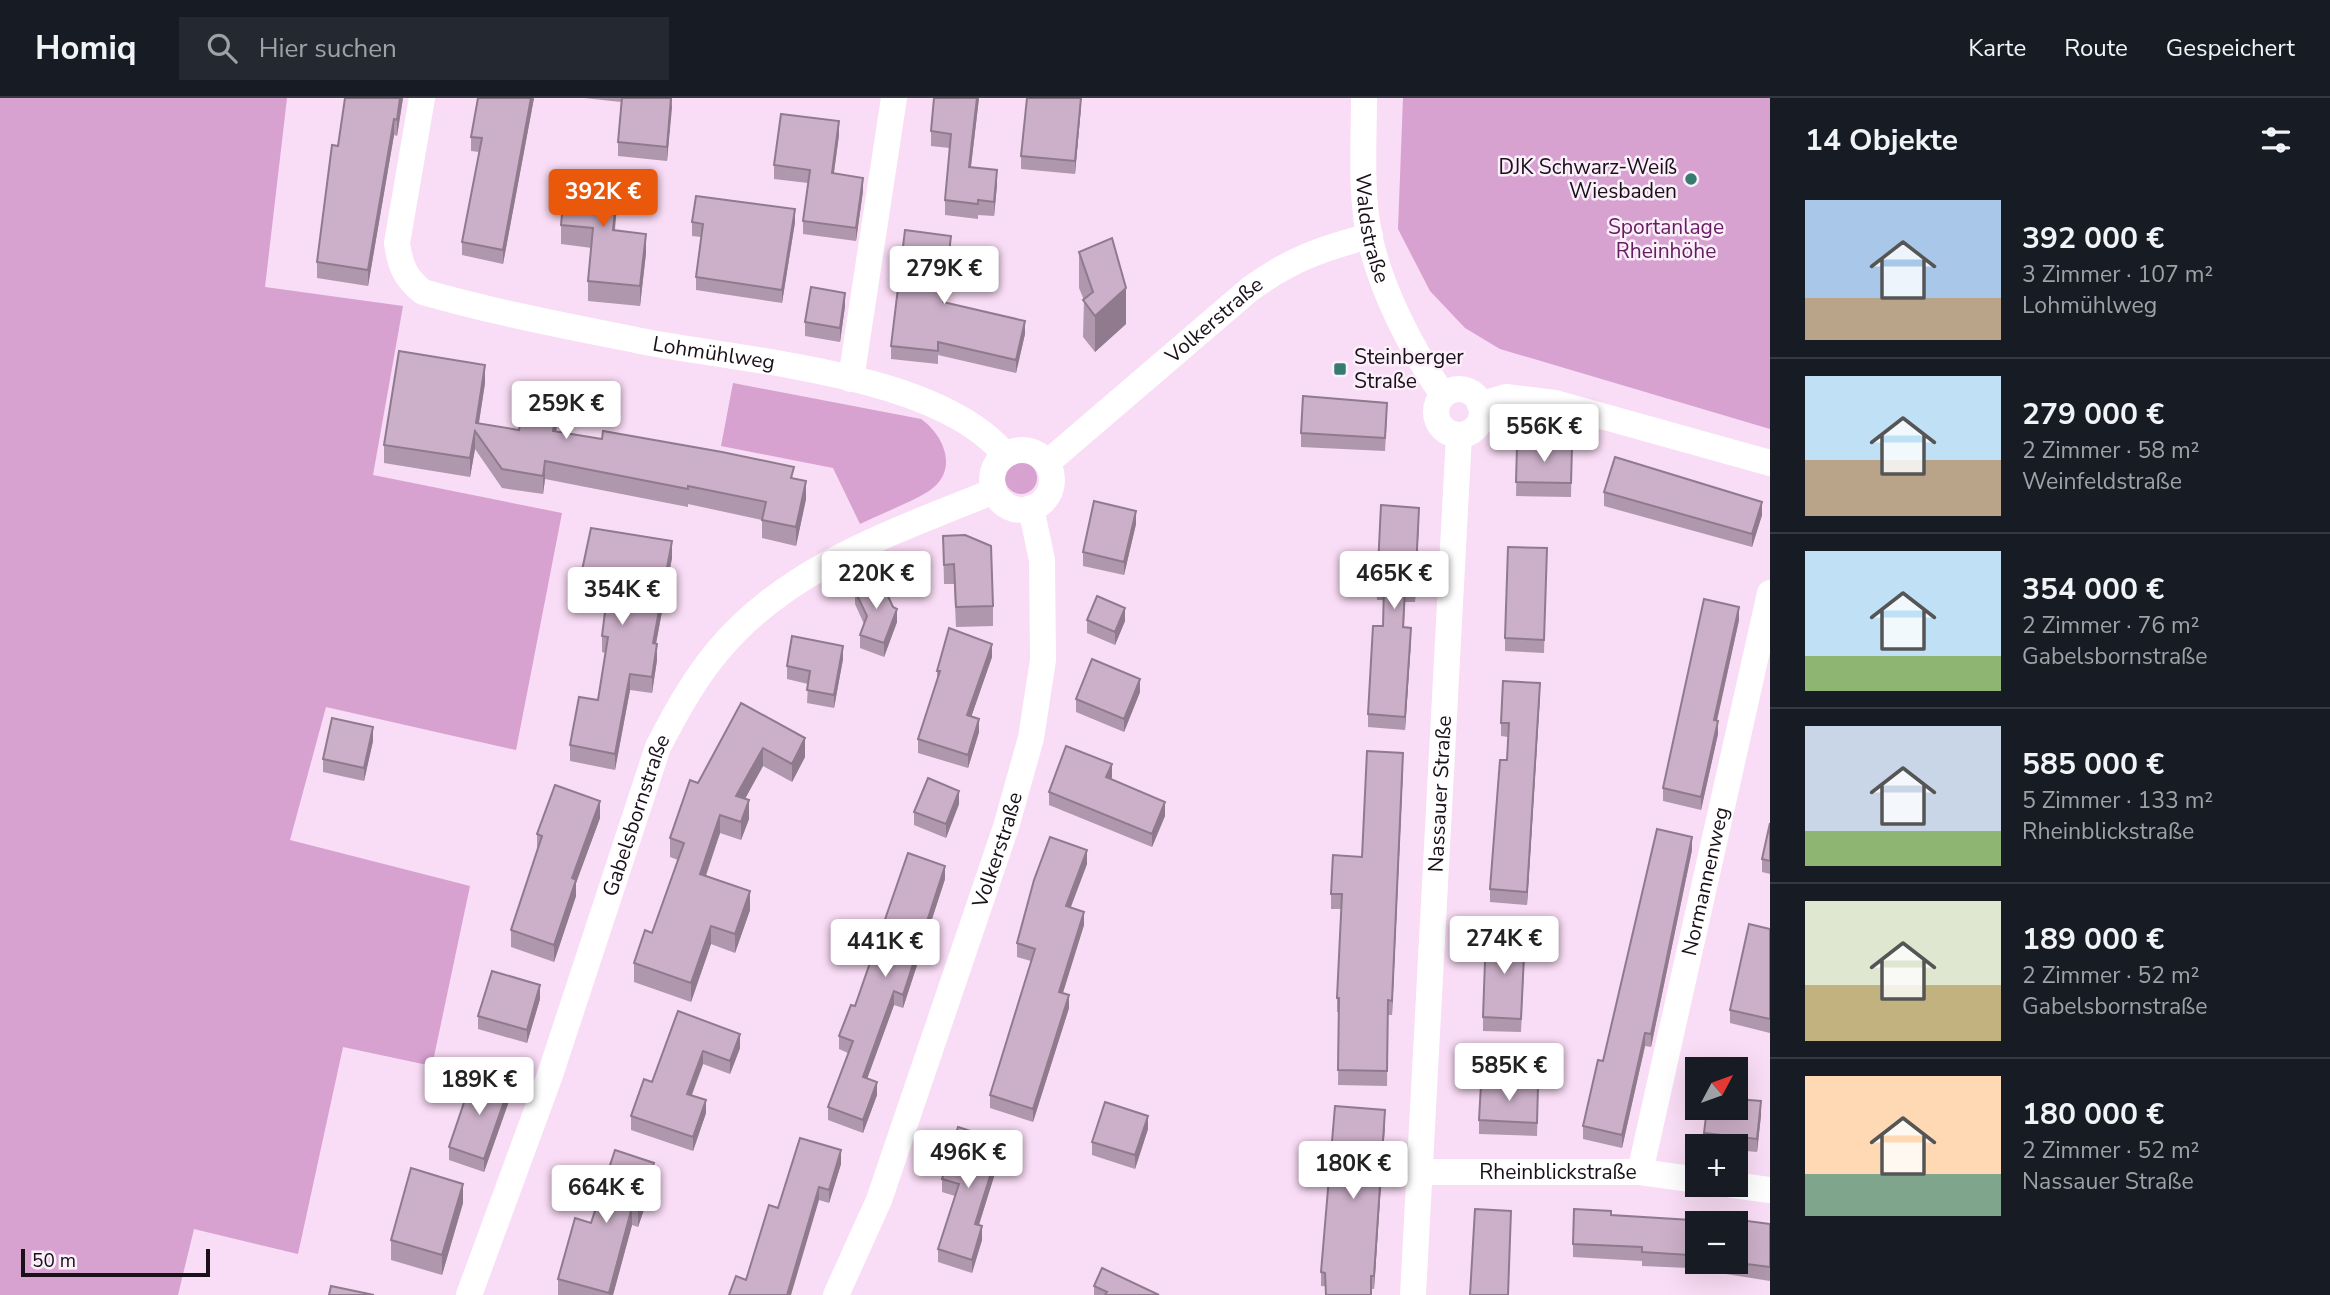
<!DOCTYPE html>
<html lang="de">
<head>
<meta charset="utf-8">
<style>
	body { margin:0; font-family:"Nunito Sans",sans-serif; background:#242831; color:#f1f3f6; height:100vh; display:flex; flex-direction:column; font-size:26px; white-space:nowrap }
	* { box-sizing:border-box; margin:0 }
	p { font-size:23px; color:#9ea1a6 }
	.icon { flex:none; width:38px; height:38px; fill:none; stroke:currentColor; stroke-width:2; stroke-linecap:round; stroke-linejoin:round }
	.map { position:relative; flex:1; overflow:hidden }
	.details { display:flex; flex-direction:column; background:#171b24; width:560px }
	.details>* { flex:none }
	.needle { width:46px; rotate:49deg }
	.buttons { position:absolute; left:1685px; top:959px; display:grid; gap:14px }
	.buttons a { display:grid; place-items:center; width:63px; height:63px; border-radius:0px; background:#171b24; box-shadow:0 7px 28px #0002; font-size:35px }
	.scale { position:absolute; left:21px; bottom:18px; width:189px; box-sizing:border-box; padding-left:7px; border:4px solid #1a1019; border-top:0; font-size:19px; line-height:24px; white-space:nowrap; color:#1a1019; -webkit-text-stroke:5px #fbeffa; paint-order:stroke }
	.price { position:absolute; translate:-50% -60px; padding:0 16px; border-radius:7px; background:#fff; color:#222; font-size:23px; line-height:46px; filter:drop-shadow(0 2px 4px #0008) }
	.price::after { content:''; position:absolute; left:50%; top:42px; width:21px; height:16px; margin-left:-10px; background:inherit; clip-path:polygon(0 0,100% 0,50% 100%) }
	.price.on { background:#ea580c; color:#fff }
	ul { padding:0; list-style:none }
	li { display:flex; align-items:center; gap:21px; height:175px; padding:0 35px }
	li+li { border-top:2px solid #363941 }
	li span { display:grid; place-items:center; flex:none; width:196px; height:140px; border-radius:0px; color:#555 }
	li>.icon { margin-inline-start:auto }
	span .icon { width:84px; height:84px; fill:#fffc; stroke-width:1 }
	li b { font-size:30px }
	h2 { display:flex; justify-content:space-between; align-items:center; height:84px; padding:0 35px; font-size:30px }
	header { display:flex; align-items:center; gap:42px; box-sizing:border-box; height:98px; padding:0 35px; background:#171b24; border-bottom:2px solid #363941 }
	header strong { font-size:33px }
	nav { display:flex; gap:38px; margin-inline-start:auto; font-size:24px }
	.search { width:490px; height:63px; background:#242831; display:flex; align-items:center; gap:18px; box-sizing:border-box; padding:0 24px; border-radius:0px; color:#9ea1a6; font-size:26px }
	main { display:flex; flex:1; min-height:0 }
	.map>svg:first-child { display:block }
	.green { fill:#d7a1d0 }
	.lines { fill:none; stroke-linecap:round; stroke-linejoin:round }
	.minor { stroke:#fff; stroke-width:26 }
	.wall { fill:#af97ad }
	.shaded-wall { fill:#8f7b8d }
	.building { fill:#ccb0c9; stroke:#8f7b8d; stroke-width:2 }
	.poi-dot { fill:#367b6f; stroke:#fbeffa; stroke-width:2.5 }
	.labels { text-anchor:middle; stroke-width:5; stroke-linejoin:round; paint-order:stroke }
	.poi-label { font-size:21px; fill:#1a1019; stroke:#fbeffa; text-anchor:end }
	.street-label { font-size:21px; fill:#1a1019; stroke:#fbeffa }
	.park-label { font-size:21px; fill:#661c62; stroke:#fbeffa }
</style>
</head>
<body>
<header>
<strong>Homiq</strong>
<div class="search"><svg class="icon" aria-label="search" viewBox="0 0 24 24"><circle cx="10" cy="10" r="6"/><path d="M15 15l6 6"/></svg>Hier suchen</div>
<nav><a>Karte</a><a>Route</a><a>Gespeichert</a></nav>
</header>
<main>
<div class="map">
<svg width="1770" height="1197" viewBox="0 0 1770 1197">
	<rect width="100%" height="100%" fill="#f9dcf5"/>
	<!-- green -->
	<path class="green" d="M0,0h287l-22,189 138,19 -30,169 189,38 -46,237 -190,-43 -36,133 180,46 -38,180 -89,-19 -45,207 -104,-25 -16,66h-178z
		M1403,0h367v331l-270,-80 -35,-21 -35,-37 -32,-62z
		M733,285l188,36c24,17 38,52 8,72 -21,13 -47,22 -69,33l-27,-56 -112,-22z
		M1005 380a16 16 0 1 1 32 0a16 16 0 1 1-32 0Z"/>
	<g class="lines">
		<!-- minor -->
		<g class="minor">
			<path id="s1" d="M422,0l-25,145c3,22 8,35 26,49 73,21 149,35 223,50 100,19 294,32 359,113"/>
			<path id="s2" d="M1364,0c0,46 -4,95 6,141 12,53 42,111 73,156"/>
			<path d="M851,281l43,-281"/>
			<circle cx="1459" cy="314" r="23"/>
			<path d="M1480,307l26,-8 49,6 215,60"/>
			<circle cx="1022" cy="382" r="30"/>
			<path id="s3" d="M1047,365l203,-174c40,-29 72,-41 120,-53"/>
			<path id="s4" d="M1418,1074h222l58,8"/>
			<path id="s5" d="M1640,1074l130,-579"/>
			<path d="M1733,1087l37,5"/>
			<path id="s6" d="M469,1197l81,-220 108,-328c17,-33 35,-66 59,-95 71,-86 177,-120 277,-161"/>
			<path id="s7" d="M836,1197l43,-95 127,-373 25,-89 12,-78 -1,-100 -11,-52"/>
			<path id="s8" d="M1413,1197l46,-860"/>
		</g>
	</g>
	<!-- wall -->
	<path class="wall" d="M345,0h58l-6,38 -3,-1 -26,151 -51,-8v-16l21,-116z
		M534,0l-31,166 -41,-9v-13l17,-90 -8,-1v-14z
		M584,0h88l-5,63 -49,-5v-14l3,-40z
		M934,0h45l-8,69 26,18 -3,31 -16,-1v4l-33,-4v-15l5,-52 -19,-2v-15z
		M1081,9l-6,67 -54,-5v-13z
		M839,37l-5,38 29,18 -7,50 -53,-7v-13l5,-38 -34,-4v-14z
		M618,98l-4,34 32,23 -6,53 -52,-5v-20l4,-33 -31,-4v-19z
		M692,124h103l-13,81 -86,-13v-13l5,-40 -9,-1z
		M951,151l-6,53 80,32 -9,39 -78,-18v9l-47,-5v-13z
		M1079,154l47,72 -31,28 -12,-15 1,-37 -5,-12z
		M845,208l-5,36 -35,-6v-14z
		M485,285l-6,40 40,7 39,-10 -2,11 238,47 12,21 -10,47 -34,-8v-18l-74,-16v3l-143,-28 -2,15 -41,-6 -27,-39 -5,28 -86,-14v-18z
		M1387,318l-2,35 -84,-4v-14z
		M1517,348l55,1 -1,50 -55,-1z
		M1604,394l158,23 -10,32 -148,-41z
		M1419,423l-4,81h-10l-1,25 7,14 -6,89 -37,-3v-13l15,-88v-26h-6v-13z
		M1136,426l-12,51 -41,-9v-14z
		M943,438l50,70v20l-37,1 -2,-43h-10z
		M1547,450l-3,105 -39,-2v-13z
		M672,460l-16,86 1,16 -5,33 -22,-3 -15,80 -45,-9v-16l28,-45 7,-47 -3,-1v-16l5,-40 -26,-5v-16z
		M855,493l42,31 -13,35 -24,-9v-13l4,-11 -9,-20z
		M1087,522l38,1 -10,24 -28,-12z
		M1739,522l-22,101 1,13 -17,76 -38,-9v-13z
		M992,559l-21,60 8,15 -11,36 -50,-15v-14l19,-59v-9z
		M843,561l-9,49 -27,-5 1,-19 -21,-5v-13z
		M1140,594l-16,40 -48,-20v-13z
		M1540,598l-13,209 -37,-3v-13l17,-129 1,-23 -7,-1v-13z
		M741,605l64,54 -13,25 -29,-16 -18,33 4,20 -8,21 -21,-7 -14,43 44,34 -15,43 -24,-9 -20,58 -57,-20v-19l18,-30 26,-73 -8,-3v-19l28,-55z
		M373,643l-9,40 -41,-9v-13z
		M1403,670l-11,247h-4l-1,71 -49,-1 1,-73h-2v-14l4,-89h-10v-15l31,-37z
		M1112,679l-1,2 54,37 -13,31 -103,-42v-13z
		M959,706l-13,34 -32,-13v-13z
		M600,720l-24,65v13l-22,66 -43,-15v-17l26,-79v-17z
		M1770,725v51l-8,-2v-13z
		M1692,752l-41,197 -6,-1 -23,102 -39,-9v-13l20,-65z
		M1087,766l-16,43 13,18 -21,68 6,15 -36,114 -43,-14v-13l41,-134 -14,-4v-14z
		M945,781l-42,129 -9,-3 -27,74 10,16 -14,38 -35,-13v-13l20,-54 -9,-4v-13l16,-30z
		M1770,831v104l-40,-10v-13z
		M1525,850l-4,84 -38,-1v-14z
		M540,901l-13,44 -49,-14v-13z
		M678,913l62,37 -10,26 -27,-10 -11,31 14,18 -13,38 -62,-21v-14l21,-34z
		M1538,1002l-1,36 -58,-2v-14z
		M509,1003l-25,71 -35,-12v-13z
		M1761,1017l-4,37 -21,-2v-4h-32v-13z
		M1385,1026l-11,165 -53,-3v-14z
		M1148,1031l-13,40 -43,-14v-13z
		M1001,1056l-22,71 3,15 -10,33 -34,-11v-13l17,-53 -13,-4v-13z
		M841,1066l-12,39 -10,-3 -41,8z
		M654,1082l-16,47 -6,-2 -19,70h-55v-16l33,-56z
		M463,1105l-21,72 -51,-15v-20z
		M1611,1117l80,18 -2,35 -47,-2v-5l-69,-4v-13z
		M1770,1126v57l-44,-7v-12h10z
		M1094,1188l65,9h-65z"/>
	<!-- shaded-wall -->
	<path class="shaded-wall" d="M400,0h3l-6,38v-16z
		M531,0h3l-31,166v-14z
		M672,0v10l-5,53v-14z
		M977,0h2l-10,84v-15z
		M1081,0v9l-6,67v-13z
		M394,21v16l-26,151v-16z
		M839,23v14l-7,51v-13z
		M997,72v15l-3,31v-14z
		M618,79v19l-5,54v-20z
		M863,80v13l-7,50v-13z
		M795,111v13l-13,81v-13z
		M646,136v19l-6,53v-20z
		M951,138v13l-8,66v-13z
		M1126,190v36l-31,28v-36z
		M845,195v13l-5,36v-14z
		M1025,223v13l-9,39v-13z
		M485,267v18l-8,51 -1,-11z
		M558,304v18l-5,29v-18z
		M475,333v18l-5,28v-19z
		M545,363v18l-2,15v-18z
		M806,383v18l-10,47v-19z
		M1762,404v13l-10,32v-13z
		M1419,410v13l-4,81v-13z
		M1136,413v13l-12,51v-13z
		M672,443v17l-19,101v-16z
		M1739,509v13l-25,113v-13z
		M1125,510v13l-10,24v-13z
		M897,511v13l-13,35v-14z
		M1411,530v13l-6,89v-13z
		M657,546v16l-5,33v-16z
		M992,546v13l-25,72v-14z
		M843,548v13l-9,49v-13z
		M630,576v16l-15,80v-16z
		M1140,581v13l-16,40v-13z
		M1540,585v13l-13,209v-13z
		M979,621v13l-11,36v-13z
		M1718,623v13l-17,76v-13z
		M373,629v14l-9,40v-13z
		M805,640v19l-13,25v-18z
		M763,650v18l-27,49v-19z
		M1403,655v15l-11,247v-14z
		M1112,666v13l-6,14v-14z
		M959,693v13l-13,34v-14z
		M749,702v19l-8,21v-18z
		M600,703v17l-24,65v13l-22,66v-17l18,-67z
		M1165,704v14l-13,31v-13z
		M720,717v18l-20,59v-18z
		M1692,739v13l-41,197v-13z
		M1087,752v14l-21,55v-13z
		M945,768v13l-42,129v-13z
		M750,793v19l-15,43v-19z
		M1084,814v13l-25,80v-13z
		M711,828v18l-20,58v-19z
		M540,887v14l-13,44v-13z
		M894,893v14l-31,85v-13z
		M1069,897v13l-36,114v-13z
		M1645,935v13l-23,102v-13z
		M740,936v14l-10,26v-13z
		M703,953v13l-16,43v-13z
		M877,984v13l-14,38v-13z
		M509,989v14l-25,71v-13z
		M706,1002v13l-13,38v-14z
		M1761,1003v14l-4,37v-13z
		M1385,1012v14l-11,165v-13z
		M1148,1018v13l-13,40v-14z
		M1001,1043v13l-26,83v-13z
		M841,1052v14l-12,39v-13z
		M654,1065v17l-16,47v-18z
		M463,1086v19l-21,72v-20z
		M819,1089v13l-28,95h-4z
		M632,1109v18l-19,70h-4z
		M982,1128v14l-10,33v-13z"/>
	<!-- building -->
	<path class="building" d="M345,0h55l-3,22 -3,-1 -26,151 -51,-8 15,-117 6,1z
		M478,0h53l-28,152 -41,-8 20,-104 -11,-1z
		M622,0h49l-4,49 -49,-5z
		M934,0h43l-8,69 28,3 -3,32 -16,-2v4l-33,-4 6,-66 -20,-3z
		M1027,0h54l-6,63 -54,-5z
		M781,16l58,7 -7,52 31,5 -7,50 -53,-7 7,-51 -36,-5z
		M566,74l52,5 -5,53 33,4 -6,52 -52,-5 5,-53 -32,-3z
		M696,98l99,13 -13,81 -86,-13 7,-53 -11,-2z
		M905,132l46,6 -8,66 82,19 -9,39 -78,-18v9l-47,-5z
		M1112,140l14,50 -31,28 -12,-16 10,-8 -14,-40z
		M811,189l34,6 -5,35 -35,-6z
		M399,253l86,14 -9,58 43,7 6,-33 33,5 -5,29 49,8 1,-8 119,21 72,15 -3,11 15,3 -10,46 -34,-7 4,-18 -78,-16v3l-143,-28 -2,15 -41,-7 -27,-38 -5,27 -86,-13z
		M1303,298l84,7 -2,35 -84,-5z
		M1517,348l55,1 -1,36 -55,-1z
		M1615,359l147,45 -10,32 -148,-42z
		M1094,403l42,10 -12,51 -41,-10z
		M1381,407l38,3 -4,81h-10l-2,38 8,1 -6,89 -37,-3 5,-88h10l1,-39h-7z
		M591,430l81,13 -19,102 4,1 -5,33 -22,-3 -15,80 -45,-9 9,-48 19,3 10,-63 -6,-1 7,-56 -28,-5z
		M965,437l26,11 2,60 -37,1 -2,-43 -10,1 -1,-29z
		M1508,449l39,1 -3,92 -39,-2z
		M880,481l13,28 4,2 -13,34 -24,-8 7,-19 -12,-25z
		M1097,498l28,12 -10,24 -28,-12z
		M1704,501l35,8 -25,113 4,1 -17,76 -38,-9z
		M949,530l43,16 -25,71 12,4 -11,36 -50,-16 22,-68h-3z
		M792,538l51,10 -9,49 -27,-5 3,-19 -23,-5z
		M1092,561l48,20 -16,40 -48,-20z
		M1503,583l37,2 -13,209 -37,-3 10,-129h7l2,-37h-8z
		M741,605l64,35 -13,26 -29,-16 -27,48 13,4 -8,22 -21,-7 -20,59 50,17 -15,43 -24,-8 -20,57 -57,-20 11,-33 7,3 32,-90 -14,-5 20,-58 8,3z
		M332,620l41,9 -9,41 -41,-9z
		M1066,648l46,18 -6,13 59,25 -13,32 -103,-42z
		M1367,653l36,2 -11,248 -4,-1 -1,71 -49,-1 1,-72h-2l5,-104h-11l2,-39 29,2z
		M928,680l31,13 -13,33 -32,-12z
		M555,687l45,16 -28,77 4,2 -22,65 -43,-15 31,-94 -5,-2z
		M1770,725v38l-8,-2z
		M1657,731l35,8 -41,197 -6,-1 -23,102 -39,-9 15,-66 5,1z
		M1050,739l37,13 -21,56 18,6 -25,80 10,3 -36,114 -43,-14 45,-146 -18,-6 17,-63z
		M908,755l37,13 -42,129 -9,-4 -31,86 14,5 -14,38 -35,-13 25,-66 -14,-5 12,-31 4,1z
		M1749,826l21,5v90l-40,-9z
		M1486,835l39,1 -4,85 -38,-2z
		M492,873l48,14 -13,45 -49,-14z
		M678,913l62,23 -10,27 -27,-10 -16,43 19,6 -13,37 -62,-21 13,-37 8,3z
		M473,978l36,11 -25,72 -35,-12z
		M1481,986l57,2 -1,37 -58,-3z
		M1736,1001l25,2 -4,38 -53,-6 3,-25h29z
		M1105,1004l43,14 -13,39 -43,-13z
		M1335,1008l50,4 -11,166h-3v19h-45l-1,-22 -4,-1z
		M958,1029l43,14 -26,83 7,2 -10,34 -34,-11 21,-65 -17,-5z
		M800,1040l41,12 -12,40 -10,-3 -32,108h-58l7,-19 10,4 23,-75 9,3z
		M615,1052l39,13 -16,46 -6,-2 -23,86 -51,-14 17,-61 16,5z
		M411,1070l52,16 -21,71 -51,-15z
		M1475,1111l36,2 -3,84h-38z
		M1574,1111l37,2v4l80,5 -2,35 -47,-3v-5l-69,-3z
		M1732,1121l38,5v43l-39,-5h5v-39h-5z
		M1102,1170l57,27h-54l2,-3 -13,-6z
		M331,1188l43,9h-45z"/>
	<!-- markers -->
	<g class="poi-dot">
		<circle cx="1691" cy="81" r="7"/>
		<rect x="1333" y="264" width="14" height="14" rx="3.5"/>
	</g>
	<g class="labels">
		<!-- poi labels -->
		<g class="poi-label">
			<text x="1677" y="76">DJK Schwarz-Weiß<tspan x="1677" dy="24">Wiesbaden</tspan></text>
			<text x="1354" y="266" text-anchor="start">Steinberger<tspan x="1354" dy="24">Straße</tspan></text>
		</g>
		<!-- street labels -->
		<g class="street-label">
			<text dy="7" stroke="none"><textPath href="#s2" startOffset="131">Waldstraße</textPath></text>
			<text dy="7" stroke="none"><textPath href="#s3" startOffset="220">Volkerstraße</textPath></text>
			<text dy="7" stroke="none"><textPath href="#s1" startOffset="502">Lohmühlweg</textPath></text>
			<text dy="7" stroke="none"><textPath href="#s8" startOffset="502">Nassauer Straße</textPath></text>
			<text dy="7" stroke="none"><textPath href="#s6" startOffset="508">Gabelsbornstraße</textPath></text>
			<text dy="7" stroke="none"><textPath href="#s7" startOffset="474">Volkerstraße</textPath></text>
			<text dy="7" stroke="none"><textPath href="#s5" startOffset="298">Normannenweg</textPath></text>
			<text dy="7" stroke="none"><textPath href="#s4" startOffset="140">Rheinblickstraße</textPath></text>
		</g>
		<!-- park labels -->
		<g class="park-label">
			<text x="1666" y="136">Sportanlage<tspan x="1666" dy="24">Rheinhöhe</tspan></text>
		</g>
	</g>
</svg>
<div class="buttons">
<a><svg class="needle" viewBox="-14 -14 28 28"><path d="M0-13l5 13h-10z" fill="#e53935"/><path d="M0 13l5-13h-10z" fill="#9ea1a6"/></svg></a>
<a>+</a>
<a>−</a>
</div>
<div class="scale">50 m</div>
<b class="price on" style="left:603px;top:131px">392K €</b>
<b class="price" style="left:944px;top:208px">279K €</b>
<b class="price" style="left:566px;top:343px">259K €</b>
<b class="price" style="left:1544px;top:366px">556K €</b>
<b class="price" style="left:876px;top:513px">220K €</b>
<b class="price" style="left:1394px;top:513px">465K €</b>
<b class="price" style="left:622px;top:529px">354K €</b>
<b class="price" style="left:1504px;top:878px">274K €</b>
<b class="price" style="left:885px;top:881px">441K €</b>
<b class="price" style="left:1509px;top:1005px">585K €</b>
<b class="price" style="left:479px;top:1019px">189K €</b>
<b class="price" style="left:968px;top:1092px">496K €</b>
<b class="price" style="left:1353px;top:1103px">180K €</b>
<b class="price" style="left:606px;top:1127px">664K €</b>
</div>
<section class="details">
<h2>14 Objekte<svg class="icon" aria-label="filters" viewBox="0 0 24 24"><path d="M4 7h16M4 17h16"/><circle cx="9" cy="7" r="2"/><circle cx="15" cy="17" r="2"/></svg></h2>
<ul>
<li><span style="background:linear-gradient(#a9c7e8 70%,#b9a48a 0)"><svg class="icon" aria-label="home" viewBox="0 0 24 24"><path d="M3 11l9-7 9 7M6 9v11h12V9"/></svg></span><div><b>392 000 €</b><p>3 Zimmer · 107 m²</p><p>Lohmühlweg</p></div></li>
<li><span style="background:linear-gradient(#bfe0f5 60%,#b9a48a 0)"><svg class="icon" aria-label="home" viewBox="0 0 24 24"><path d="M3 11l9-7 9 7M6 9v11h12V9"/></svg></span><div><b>279 000 €</b><p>2 Zimmer · 58 m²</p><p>Weinfeldstraße</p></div></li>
<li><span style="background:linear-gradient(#bfe0f5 75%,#8fb573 0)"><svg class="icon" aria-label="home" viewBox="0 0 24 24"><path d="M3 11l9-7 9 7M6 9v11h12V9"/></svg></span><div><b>354 000 €</b><p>2 Zimmer · 76 m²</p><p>Gabelsbornstraße</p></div></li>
<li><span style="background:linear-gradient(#c9d6e8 75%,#8fb573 0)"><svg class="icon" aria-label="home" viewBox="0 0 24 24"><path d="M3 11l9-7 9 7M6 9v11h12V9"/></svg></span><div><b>585 000 €</b><p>5 Zimmer · 133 m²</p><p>Rheinblickstraße</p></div></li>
<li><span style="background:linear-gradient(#dfe7d0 60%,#c2b280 0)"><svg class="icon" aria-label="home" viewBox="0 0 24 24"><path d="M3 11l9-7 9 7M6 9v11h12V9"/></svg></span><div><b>189 000 €</b><p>2 Zimmer · 52 m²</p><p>Gabelsbornstraße</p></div></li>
<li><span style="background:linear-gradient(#ffd9b3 70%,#7fa58c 0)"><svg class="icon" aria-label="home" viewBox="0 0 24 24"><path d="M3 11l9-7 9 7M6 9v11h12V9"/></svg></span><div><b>180 000 €</b><p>2 Zimmer · 52 m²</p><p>Nassauer Straße</p></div></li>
</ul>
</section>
</main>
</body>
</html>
